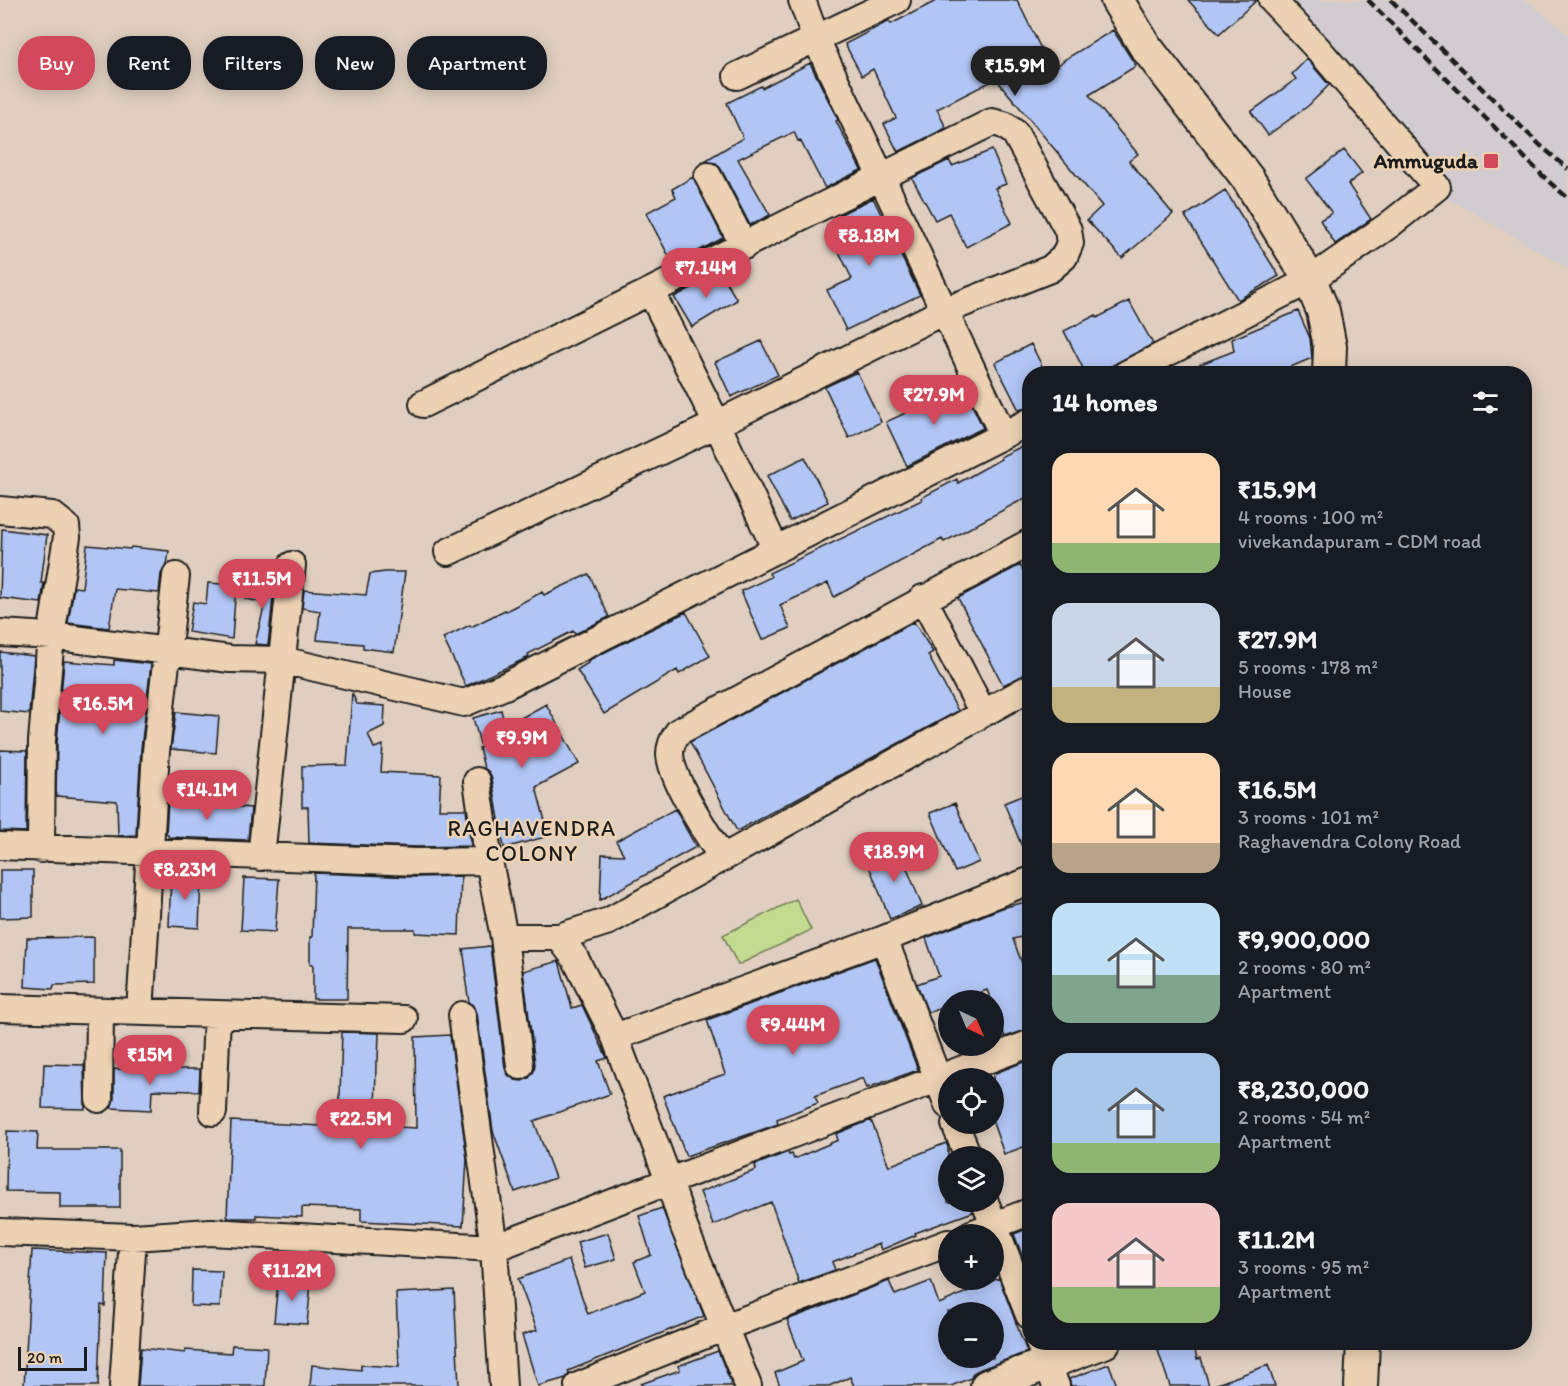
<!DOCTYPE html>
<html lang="en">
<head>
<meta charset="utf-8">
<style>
	body { margin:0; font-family:Itim,sans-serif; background:#242831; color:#f1f3f6; height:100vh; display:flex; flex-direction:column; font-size:22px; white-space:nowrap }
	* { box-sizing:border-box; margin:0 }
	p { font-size:20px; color:#9ea1a6 }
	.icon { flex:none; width:33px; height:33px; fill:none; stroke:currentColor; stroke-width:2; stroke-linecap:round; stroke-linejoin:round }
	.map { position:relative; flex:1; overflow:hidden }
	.sheet { position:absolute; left:1022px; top:366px; width:510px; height:984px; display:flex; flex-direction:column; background:#171b24; border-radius:24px; box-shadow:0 3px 15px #0003 }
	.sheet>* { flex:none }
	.banner { position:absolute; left:18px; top:36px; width:570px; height:54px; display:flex; gap:12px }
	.needle { width:39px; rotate:136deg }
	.controls { position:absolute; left:938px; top:990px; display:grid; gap:12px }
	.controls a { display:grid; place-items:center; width:66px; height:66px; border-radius:50%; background:#171b24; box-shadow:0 3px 15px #0003; font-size:30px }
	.scale { position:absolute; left:18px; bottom:15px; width:69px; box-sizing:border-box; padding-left:6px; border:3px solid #1c1c1c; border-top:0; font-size:16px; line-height:21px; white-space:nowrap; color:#1c1c1c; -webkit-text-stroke:4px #ecd1b3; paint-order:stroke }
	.price { position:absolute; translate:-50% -51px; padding:0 14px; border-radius:21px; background:#d1495b; color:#fff; font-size:20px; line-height:39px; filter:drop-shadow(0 2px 3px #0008) }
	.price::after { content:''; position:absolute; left:50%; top:36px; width:18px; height:14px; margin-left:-9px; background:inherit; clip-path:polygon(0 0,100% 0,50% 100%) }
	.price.on { background:#222; color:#fff }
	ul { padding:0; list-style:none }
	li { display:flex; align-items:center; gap:18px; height:150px; padding:0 30px }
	li span { display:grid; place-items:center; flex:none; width:168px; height:120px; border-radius:18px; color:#555 }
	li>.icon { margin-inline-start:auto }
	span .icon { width:72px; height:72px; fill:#fffc; stroke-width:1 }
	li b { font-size:26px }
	h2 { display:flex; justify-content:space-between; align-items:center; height:72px; padding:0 30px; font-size:26px }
	.pill { padding:0 21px; border-radius:24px; background:#171b24; box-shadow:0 3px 15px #0003; font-size:21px; line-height:54px }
	.pill.on { background:#d1495b; color:#fff }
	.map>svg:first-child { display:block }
	.built { fill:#d2ccd0 }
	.green { fill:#c3db91; stroke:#707c56; stroke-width:1.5 }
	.building { fill:#b2c6f5; stroke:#1c1c1c; stroke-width:1.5; fill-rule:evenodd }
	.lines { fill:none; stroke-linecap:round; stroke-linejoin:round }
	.minor-casing { stroke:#1c1c1c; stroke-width:30 }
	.tertiary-casing { stroke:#1c1c1c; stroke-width:36 }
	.minor { stroke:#ecd1b3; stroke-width:26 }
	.tertiary { stroke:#ecd1b3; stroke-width:32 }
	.rail { stroke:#1c1c1c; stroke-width:4.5; stroke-dasharray:9 4.5; stroke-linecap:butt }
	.poi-dot { fill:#d1495b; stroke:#ecd1b3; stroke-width:2 }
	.labels { text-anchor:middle; stroke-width:5; stroke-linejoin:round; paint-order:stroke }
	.poi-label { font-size:21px; font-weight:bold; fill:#1c1c1c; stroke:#ecd1b3; text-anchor:end }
	.neighbourhood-label { font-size:22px; letter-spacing:1.5px; fill:#1c1c1c; stroke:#ecd1b3 }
</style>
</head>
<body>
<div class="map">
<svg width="1568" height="1386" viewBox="0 0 1568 1386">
	<rect width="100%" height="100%" fill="#e0cfc0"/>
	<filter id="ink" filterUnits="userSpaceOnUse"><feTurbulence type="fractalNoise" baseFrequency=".0167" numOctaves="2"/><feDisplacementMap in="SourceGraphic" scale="12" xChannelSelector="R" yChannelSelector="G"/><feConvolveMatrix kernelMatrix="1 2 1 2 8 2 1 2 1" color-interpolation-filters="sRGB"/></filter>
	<g filter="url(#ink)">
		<!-- built -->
		<path class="built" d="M1283,0h243l42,34v234l-186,-108 6,-40z"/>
		<!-- green -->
		<path class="green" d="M796,899l15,31 -73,35 -15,-30z"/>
		<!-- building -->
		<path class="building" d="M938,0h79l35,71 12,-11 49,-30 23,36 -47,29 49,59 -9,7 44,53 -51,44 -35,-38 15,-14 -106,-127 -59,30 9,19 -48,24 -14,-28 12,-6 -23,-49 -11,7 -17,-32 44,-23 2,3z
			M1188,0h69l-38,34z
			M1307,59l22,26 -21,21 -40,29 -17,-23 45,-33 -4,-5z
			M810,63l28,57 -2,1 25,49 -36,18 -25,-48 -2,1 -4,-9 -56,27 32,56 -20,10 -29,-56 -5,-6 -13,-1 40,-24 -16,-35 34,-17 1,2z
			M992,150l14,34 -11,4 17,35 -46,24 -17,-34 -14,7 -23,-42 37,-18 3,6z
			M1344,150l18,23 -14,11 23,35 -36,25 -15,-24 12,-7 -26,-34z
			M693,177l30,61 -50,26 -27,-51 30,-16 -4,-8z
			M1225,190l54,86 -41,24 -53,-84z
			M873,198l47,97 -74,35 -19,-40 25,-11 -25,-53 14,-7 -2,-4z
			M721,273l16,27 -45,27 -18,-30z
			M1129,301l24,43 -57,30h-10l-22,-43 32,-16 1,3z
			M1298,311l12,27 2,20 -38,16h-94v-2l54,-21 -2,-12z
			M761,341l17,34 -47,22 -16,-35z
			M1031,344l15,30h-17v33l-10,3 -24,-47z
			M857,372l24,50 -32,16 -24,-51z
			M963,386l20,42 -76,38 -21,-44z
			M1029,443v53l-85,46 -2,-3 -108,58 -6,-14 -48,22 10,23 -28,12 -21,-49 30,-14 -2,-4 153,-73 -1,-2 36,-19 1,4 43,-24 -1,-2z
			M805,457l23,45 -38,19 -23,-45z
			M2,529l45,6 -6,48h3l-3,20 -41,-5z
			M87,545l43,4 1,-2 38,4 -2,14 -6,9 -2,19 -44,-4 -6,39 -41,-5 6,-36 8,1z
			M1020,565l9,16v92l-26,12 -45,-87z
			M385,572h20l-11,80 -31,-4v-4l-46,-4 3,-29 -18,-3 2,-18 62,5 4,-21z
			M589,574l20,43 -34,17 -2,-3 -45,23 1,3 -63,29 -23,-48 27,-13 1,2 34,-17 1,1 36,-19 2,3z
			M208,583l28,2 -4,54 -44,-7 5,-30 13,2z
			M246,586l28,2 -6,57 -13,-1 10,-41 -20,-4z
			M686,612l24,44 -31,18 -2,-4 -73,44 -27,-44 11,-7 -1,-2z
			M914,622l19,30 -5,3 30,56 -221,120 -47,-89z
			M0,652l34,4 -5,58 -29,-3z
			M114,660l37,4 -10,85 -5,86 -18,1 -1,-35 -61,-5 1,-54 7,-81 50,4z
			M352,693l5,11 28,2 -1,20 -16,8 6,14 9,-3 -2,27 60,3 -2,34h27l5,37 -54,1 -108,-4 -1,-36h-6v-41l45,-1z
			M546,704l33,60 -43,23 13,49 -45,12 -12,-69 -3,-7 -5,-4 -5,-20 2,-1 -8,-29 28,-8 4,17z
			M176,712l43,4 -3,37 -45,-4z
			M0,750l27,1 -1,81 -26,-1z
			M1029,793v68h-1l-24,-58z
			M168,800l83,8 -3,32 -80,-3v-3h-2z
			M955,803l24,59 -24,10 -25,-59z
			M675,809l21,38 -96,53 2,-46 22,1 -8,-14z
			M899,848l23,58 -32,13 -23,-58z
			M0,870h33v47l-33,1z
			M314,873l102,4 45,-1 -2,59 -44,-2v-4h-67l-1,70h-34v-35h-3v-27h2z
			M171,875l30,1 -2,52 -30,-2z
			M244,878l35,1 -4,53 -34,-2z
			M1029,901v34l-16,4 16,43v47l-24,8 -12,-31v-6h-2l-4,-10 -27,10h-12v5l-20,8 -11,-29 22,-8 -13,-38 76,-30z
			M94,937v47l-40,1 -1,4 -28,-2 2,-49z
			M490,946l15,122 3,7 7,5 7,1 7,-3 5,-7 1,-7 -12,-93 36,-10 13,47 10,-3 25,53 -9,3 12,33 -76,27 21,57 -40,14 -22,-61 -16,-118 -3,-7 -5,-4 -4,-25h2l-4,-28z
			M875,958l43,112 -51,18 -4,-10 -48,18 3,7 -41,16 1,5 -92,32 -23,-60 62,-22 -18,-54z
			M342,1032l37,1 -1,28h-2l-1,65 41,2 -1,-91 35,-2 17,124 -4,67 -102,-5v-12l-59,-2v10l-46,-2v3h-29l4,-97 108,6z
			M1029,1060v85l-25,9 -11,-31v-49z
			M44,1064l40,1 1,44 -43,-1z
			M114,1069l49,2v-2h37l-1,22 -47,-1 -1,20 -40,-2 3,-9z
			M871,1120l18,46 57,-23 2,4v55h22l3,10 -58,21 1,2 -35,15 -2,-6 -47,18 3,8 -36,13 -28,-81 -58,23 -13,-33 56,-22 -1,-5 33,-13 1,3 3,-1 2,5 44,-19 -2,-6z
			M7,1131l31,1 -1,18h83v58h-60v-16l-54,-1z
			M662,1208l42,108 -136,55 1,3 -3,4 -28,8 -16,-51 15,-5 -19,-51 51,-19 19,54 57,-23 -11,-29 17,-7 -12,-39z
			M1029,1228v46l-15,-40z
			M608,1233l8,26 -31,9 -8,-26z
			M32,1250l75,3 -2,53 -4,-1 -3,81h-74z
			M192,1270l30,1 -2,36 -29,-1z
			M999,1278l28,74 -46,17 -8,4 -2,5 -20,8h-97l-4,-9 -21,9h-49l-5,-13 28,-12 -16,-41 102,-39 6,14 36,-14 8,23zM948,1312h45v46h-45z
			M278,1281l33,2 -4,41 -33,-2z
			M454,1290l5,96h-149l2,-21 49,5v-5l38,2 -3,-74z
			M1155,1342h38l4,17 4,-1 8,28h-39z
			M232,1345l35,2 -2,39h-127l3,-38 44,5v-3l46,3z
			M718,1351l14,35h-90l-1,-2 39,-14 -2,-4z
			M1109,1364l8,22h-46l-2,-7z
			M1268,1365l7,21h-57l-1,-2z"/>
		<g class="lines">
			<!-- minor casing -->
			<g class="minor-casing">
				<path id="minor" d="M802,0l14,39 187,396
					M737,76l160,-76
					M708,176l36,70
					M651,292l66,132 59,126
					M1126,374l184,-94 79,-55 48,-38 -119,-138 -46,-49
					M423,404l569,-282 12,3 11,8 53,97 2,13 -6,14 -14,12 -106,42 -227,113 -269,128
					M0,510l52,5 14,11 1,11 -16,99 -9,105 -1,108
					M923,598l60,115
					M0,633l51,3 179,23 52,1 182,43 41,-17 524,-264
					M477,781l12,80 15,76 16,129
					M0,846l417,16 72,-1
					M261,857l31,-292
					M722,858c-14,-24 -51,-78 -52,-104 0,-9 3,-15 8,-22l351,-189
					M504,937h55l16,21 40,79 54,144 15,46 64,159
					M559,937l50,-16 420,-233
					M884,939l64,166
					M0,1008l404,11
					M140,1012l16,-261 20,-175
					M462,1015l32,233 9,138
					M615,1037l269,-98 145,-58
					M99,1099l1,-88
					M213,1112l4,-97
					M955,1124l13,32
					M985,1202l44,113
					M0,1232l133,5 78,-5 283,16 535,-204
					M971,1234l58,-22
					M1039,1342l17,44
					M123,1386l10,-149
					M578,1386l147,-59 223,-84"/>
			</g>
			<!-- tertiary casing -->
			<g class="tertiary-casing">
				<path id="tertiary" d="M1117,0l28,46 103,133 62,101 13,31 7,36 -1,27
					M987,1386l117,-44
					M1361,1386l2,-44"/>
			</g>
			<!-- minor -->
			<use href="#minor" class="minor"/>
			<!-- tertiary -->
			<use href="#tertiary" class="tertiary"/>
			<!-- rail -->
			<path class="rail" d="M1368,0l180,181 20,17
				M1391,0l149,145 28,24"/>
		</g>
	</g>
	<!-- markers -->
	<rect class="poi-dot" x="1483" y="153" width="16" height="16" rx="3"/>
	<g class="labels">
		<!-- poi labels -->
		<g class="poi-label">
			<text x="1478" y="168">Ammuguda</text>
		</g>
		<!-- neighbourhood labels -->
		<g class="neighbourhood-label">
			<text x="532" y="836">RAGHAVENDRA<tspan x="532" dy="25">COLONY</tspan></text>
		</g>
	</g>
</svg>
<div class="controls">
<a><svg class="needle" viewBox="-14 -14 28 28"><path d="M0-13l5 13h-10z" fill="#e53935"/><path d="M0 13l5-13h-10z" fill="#9ea1a6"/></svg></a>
<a><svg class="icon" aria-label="locate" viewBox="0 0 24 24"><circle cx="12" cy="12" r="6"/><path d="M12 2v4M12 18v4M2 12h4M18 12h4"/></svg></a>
<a><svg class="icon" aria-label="layers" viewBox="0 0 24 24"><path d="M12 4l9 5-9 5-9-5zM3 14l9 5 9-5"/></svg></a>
<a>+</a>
<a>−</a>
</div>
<div class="scale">20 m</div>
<b class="price on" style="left:1015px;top:97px">₹15.9M</b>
<b class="price" style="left:869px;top:267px">₹8.18M</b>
<b class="price" style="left:706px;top:299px">₹7.14M</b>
<b class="price" style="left:934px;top:426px">₹27.9M</b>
<b class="price" style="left:262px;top:610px">₹11.5M</b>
<b class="price" style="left:103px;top:735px">₹16.5M</b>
<b class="price" style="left:522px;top:769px">₹9.9M</b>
<b class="price" style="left:207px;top:821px">₹14.1M</b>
<b class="price" style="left:894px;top:883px">₹18.9M</b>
<b class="price" style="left:185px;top:901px">₹8.23M</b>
<b class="price" style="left:793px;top:1056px">₹9.44M</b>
<b class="price" style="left:150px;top:1086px">₹15M</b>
<b class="price" style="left:361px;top:1150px">₹22.5M</b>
<b class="price" style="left:292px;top:1302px">₹11.2M</b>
<div class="banner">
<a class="pill on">Buy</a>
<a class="pill">Rent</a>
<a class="pill">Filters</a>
<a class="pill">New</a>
<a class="pill">Apartment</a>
</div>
<section class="sheet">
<h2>14 homes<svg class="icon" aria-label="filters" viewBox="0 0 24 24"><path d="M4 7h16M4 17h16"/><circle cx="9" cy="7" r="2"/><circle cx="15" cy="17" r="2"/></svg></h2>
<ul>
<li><span style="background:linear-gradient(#ffd9b3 75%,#8fb573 0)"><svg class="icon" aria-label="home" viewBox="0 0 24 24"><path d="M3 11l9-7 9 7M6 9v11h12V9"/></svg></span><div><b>₹15.9M</b><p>4 rooms · 100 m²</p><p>vivekandapuram - CDM road</p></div></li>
<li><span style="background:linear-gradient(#c9d6e8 70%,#c2b280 0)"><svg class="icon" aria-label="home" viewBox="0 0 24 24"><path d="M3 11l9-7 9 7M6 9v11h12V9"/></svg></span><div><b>₹27.9M</b><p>5 rooms · 178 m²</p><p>House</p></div></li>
<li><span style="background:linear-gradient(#ffd9b3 75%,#b9a48a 0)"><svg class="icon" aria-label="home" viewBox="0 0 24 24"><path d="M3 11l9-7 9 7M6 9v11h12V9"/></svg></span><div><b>₹16.5M</b><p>3 rooms · 101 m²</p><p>Raghavendra Colony Road</p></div></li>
<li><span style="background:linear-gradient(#bfe0f5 60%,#7fa58c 0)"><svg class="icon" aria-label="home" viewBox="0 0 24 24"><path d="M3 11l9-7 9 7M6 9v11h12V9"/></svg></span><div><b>₹9,900,000</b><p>2 rooms · 80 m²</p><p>Apartment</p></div></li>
<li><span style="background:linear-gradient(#a9c7e8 75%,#8fb573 0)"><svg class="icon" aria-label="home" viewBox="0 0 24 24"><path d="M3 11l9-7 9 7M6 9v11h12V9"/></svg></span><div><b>₹8,230,000</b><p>2 rooms · 54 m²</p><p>Apartment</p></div></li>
<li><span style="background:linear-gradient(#f6c9c9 70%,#8fb573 0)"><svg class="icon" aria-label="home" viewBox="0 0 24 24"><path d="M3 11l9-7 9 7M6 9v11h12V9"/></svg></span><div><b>₹11.2M</b><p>3 rooms · 95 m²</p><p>Apartment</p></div></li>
</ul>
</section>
</div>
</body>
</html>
